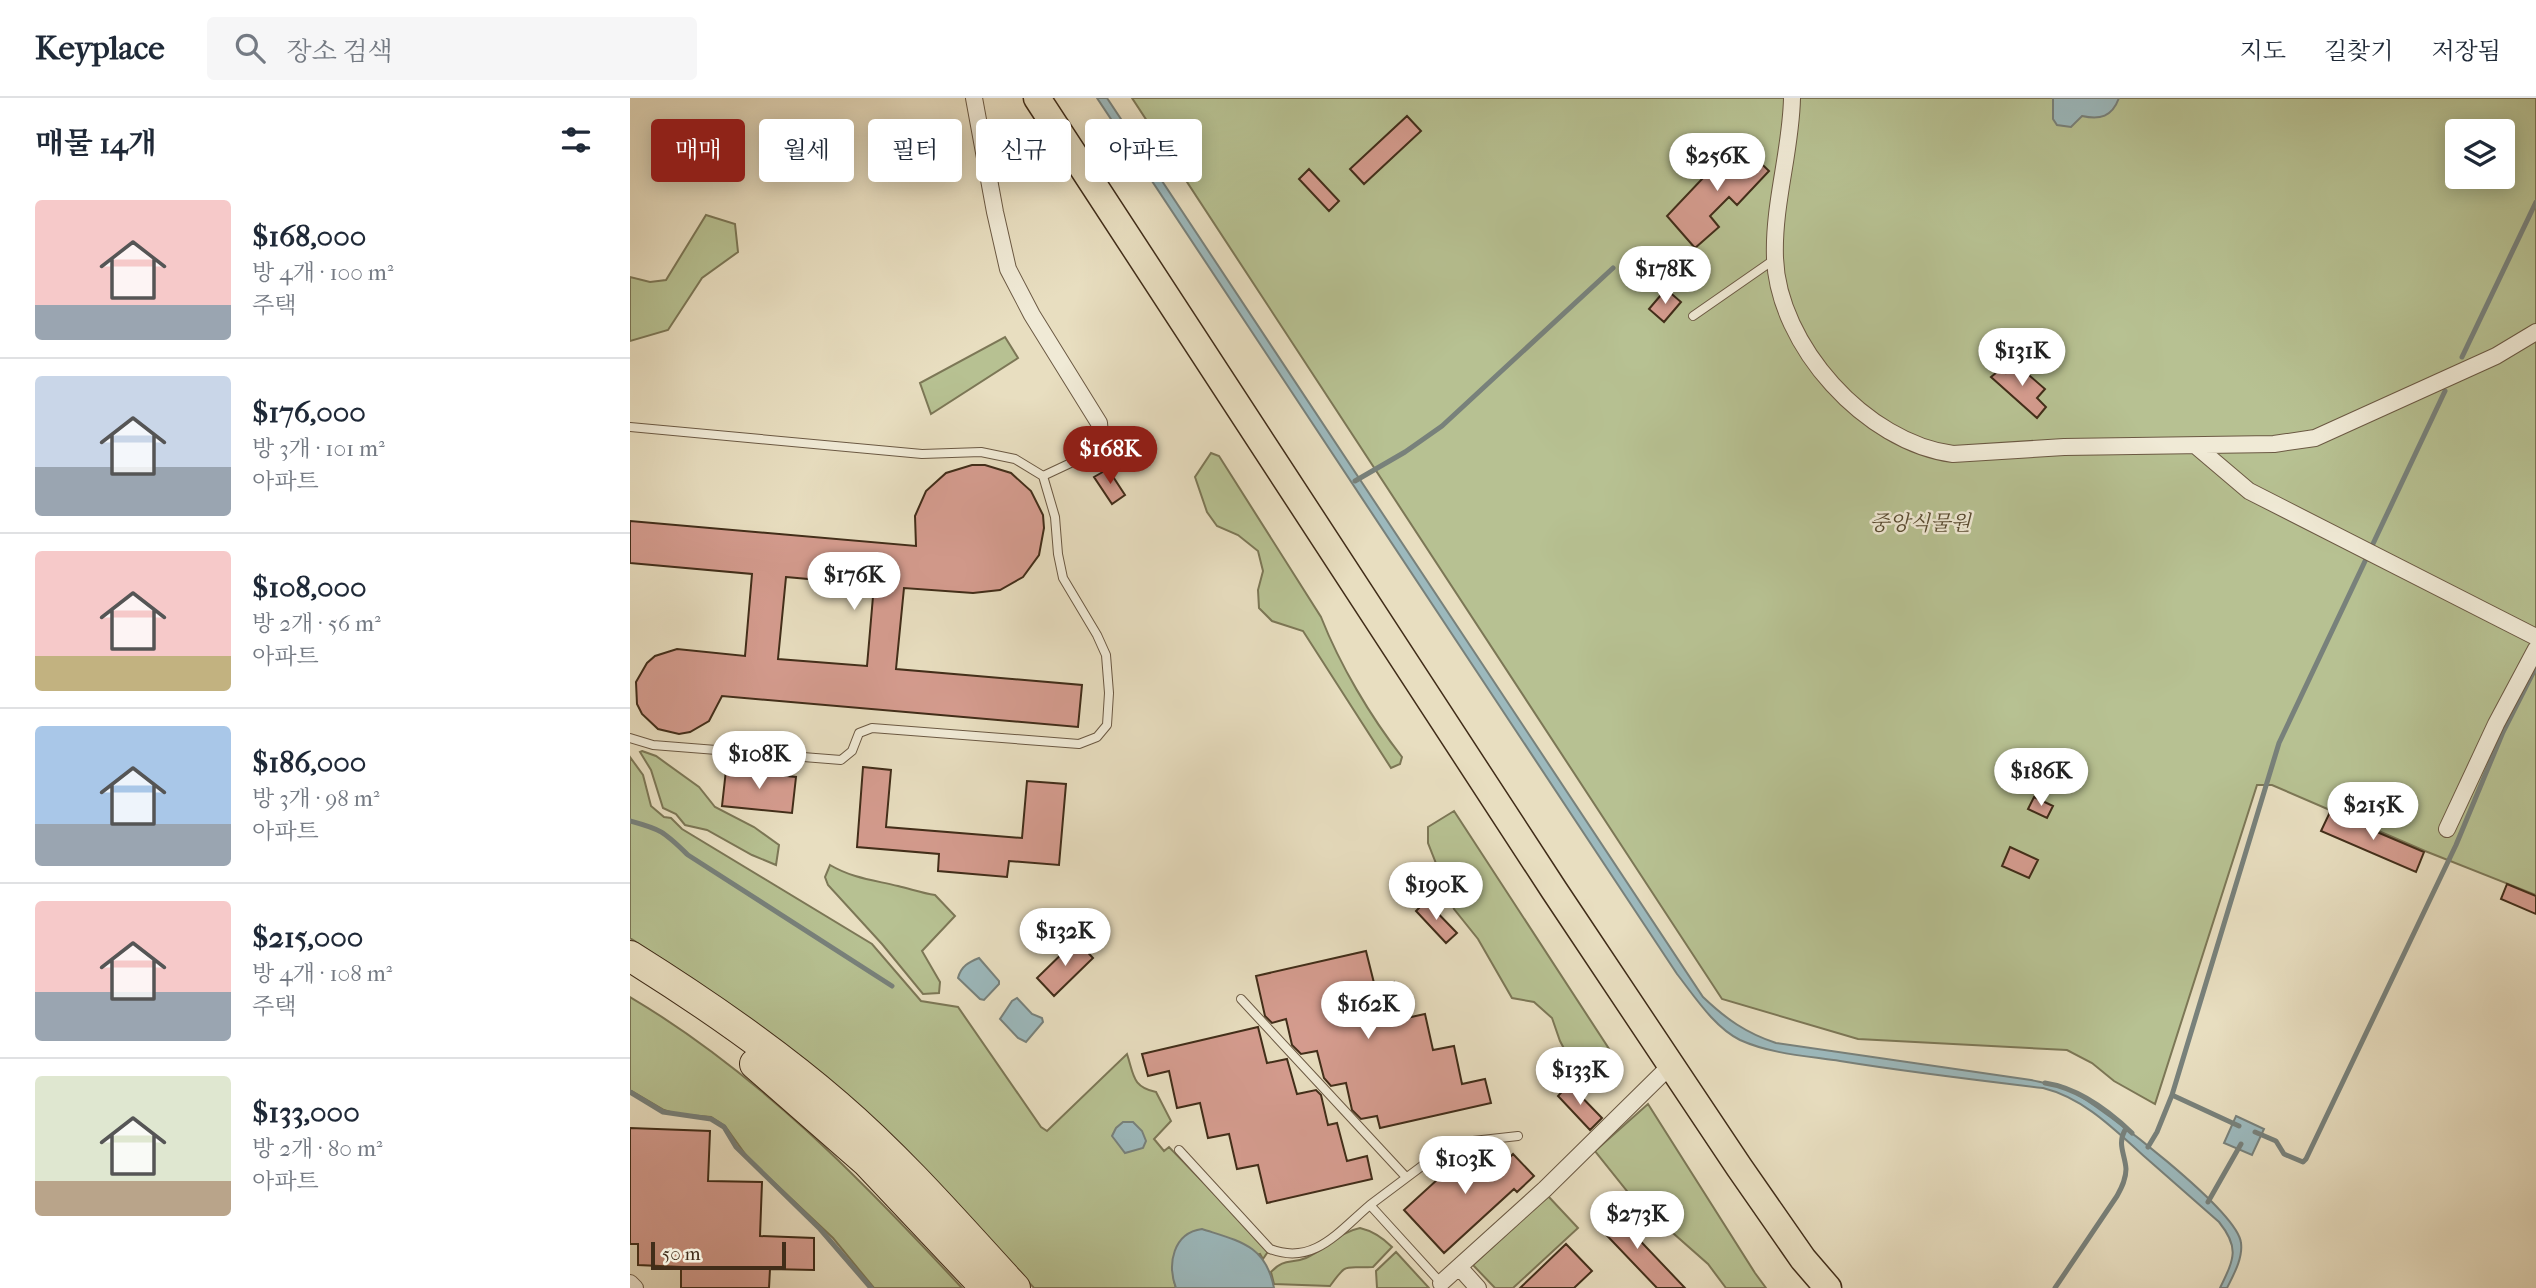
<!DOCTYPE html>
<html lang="ko">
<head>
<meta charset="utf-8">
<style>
	body { margin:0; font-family:"IM FELL French Canon","Noto Serif KR",serif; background:#f6f6f7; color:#1f2937; height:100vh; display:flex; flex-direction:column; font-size:26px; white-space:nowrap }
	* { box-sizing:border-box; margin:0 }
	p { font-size:23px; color:#747a83 }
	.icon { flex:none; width:38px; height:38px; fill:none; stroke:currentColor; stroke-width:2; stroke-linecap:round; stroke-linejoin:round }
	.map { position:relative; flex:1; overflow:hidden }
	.sheet { display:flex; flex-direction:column; background:#fff; width:630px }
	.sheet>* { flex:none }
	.hud { position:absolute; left:21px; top:21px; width:665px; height:63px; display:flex; gap:14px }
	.fabs { position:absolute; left:1815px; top:21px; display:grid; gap:14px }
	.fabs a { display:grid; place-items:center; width:70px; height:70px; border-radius:7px; background:#fff; box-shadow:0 4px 18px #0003; font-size:35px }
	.scale { position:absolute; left:21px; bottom:18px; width:135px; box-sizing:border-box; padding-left:7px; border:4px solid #412d19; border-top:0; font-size:19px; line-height:24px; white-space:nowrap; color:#412d19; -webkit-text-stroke:5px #f0ead6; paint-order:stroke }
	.price { position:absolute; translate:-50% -60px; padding:0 16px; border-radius:24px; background:#fff; color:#222; font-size:23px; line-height:46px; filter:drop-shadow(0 2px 4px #0008) }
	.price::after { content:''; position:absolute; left:50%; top:42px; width:21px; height:16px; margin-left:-10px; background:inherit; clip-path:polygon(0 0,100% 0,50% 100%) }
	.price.selected { background:#8f2418; color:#fff }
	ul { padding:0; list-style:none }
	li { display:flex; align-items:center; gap:21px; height:175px; padding:0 35px }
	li+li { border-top:2px solid #e0e1e3 }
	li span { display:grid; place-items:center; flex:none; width:196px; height:140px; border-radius:7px; color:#555 }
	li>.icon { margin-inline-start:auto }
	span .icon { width:84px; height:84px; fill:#fffc; stroke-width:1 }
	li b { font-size:30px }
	h2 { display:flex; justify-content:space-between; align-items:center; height:84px; padding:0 35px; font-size:30px }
	.tag { padding:0 24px; border-radius:7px; background:#fff; box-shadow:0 4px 18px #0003; font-size:24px; line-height:63px }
	.tag.selected { background:#8f2418; color:#fff }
	header { display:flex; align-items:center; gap:42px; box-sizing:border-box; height:98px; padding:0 35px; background:#fff; border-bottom:2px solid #e0e1e3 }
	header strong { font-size:33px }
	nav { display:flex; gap:38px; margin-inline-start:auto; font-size:24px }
	.search { width:490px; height:63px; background:#f6f6f7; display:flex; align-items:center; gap:18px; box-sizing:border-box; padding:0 24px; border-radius:7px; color:#747a83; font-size:26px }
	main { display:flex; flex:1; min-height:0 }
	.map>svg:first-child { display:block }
	.green { fill:#b7c192; stroke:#7c7756; stroke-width:2; fill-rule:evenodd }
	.water { fill:#9cb9bd; stroke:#78817b; stroke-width:2 }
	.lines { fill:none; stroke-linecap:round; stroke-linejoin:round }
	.stream { stroke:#78817b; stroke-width:5 }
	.building { fill:#d59c8f; stroke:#412d19; stroke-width:2; fill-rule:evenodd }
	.service-casing { stroke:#6b5943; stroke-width:10 }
	.minor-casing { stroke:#6b5943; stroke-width:18 }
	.primary-casing { stroke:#412d19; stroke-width:29 }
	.motorway-casing { stroke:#412d19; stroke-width:32 }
	.service { stroke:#f0ead6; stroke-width:8 }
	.minor { stroke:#f0ead6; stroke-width:16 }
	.primary { stroke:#e8dec0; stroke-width:26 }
	.motorway { stroke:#e8dec0; stroke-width:30 }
	.labels { text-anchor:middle; stroke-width:5; stroke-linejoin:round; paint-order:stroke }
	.park-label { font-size:21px; font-style:italic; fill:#594b31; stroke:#f0ead6 }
</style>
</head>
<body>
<header>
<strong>Keyplace</strong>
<div class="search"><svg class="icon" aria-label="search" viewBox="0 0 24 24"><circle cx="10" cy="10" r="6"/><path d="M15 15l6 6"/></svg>장소 검색</div>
<nav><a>지도</a><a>길찾기</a><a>저장됨</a></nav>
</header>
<main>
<section class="sheet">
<h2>매물 14개<svg class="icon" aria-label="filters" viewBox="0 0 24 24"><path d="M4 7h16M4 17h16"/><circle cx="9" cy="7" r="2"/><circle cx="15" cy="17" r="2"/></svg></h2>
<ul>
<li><span style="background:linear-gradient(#f6c9c9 75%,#9aa5b1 0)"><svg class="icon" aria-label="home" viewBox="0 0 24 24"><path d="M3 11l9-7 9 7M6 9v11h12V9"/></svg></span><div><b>$168,000</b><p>방 4개 · 100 m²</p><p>주택</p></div></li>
<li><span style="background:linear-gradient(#c9d6e8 65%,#9aa5b1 0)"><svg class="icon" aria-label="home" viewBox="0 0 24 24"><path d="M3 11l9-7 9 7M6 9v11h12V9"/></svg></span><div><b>$176,000</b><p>방 3개 · 101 m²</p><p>아파트</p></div></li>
<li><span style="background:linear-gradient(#f6c9c9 75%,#c2b280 0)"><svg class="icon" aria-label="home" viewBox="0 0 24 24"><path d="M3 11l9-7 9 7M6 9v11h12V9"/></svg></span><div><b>$108,000</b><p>방 2개 · 56 m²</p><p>아파트</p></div></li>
<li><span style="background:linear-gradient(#a9c7e8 70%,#9aa5b1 0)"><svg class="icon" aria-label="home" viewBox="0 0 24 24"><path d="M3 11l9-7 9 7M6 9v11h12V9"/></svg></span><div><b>$186,000</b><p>방 3개 · 98 m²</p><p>아파트</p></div></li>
<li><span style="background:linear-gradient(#f6c9c9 65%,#9aa5b1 0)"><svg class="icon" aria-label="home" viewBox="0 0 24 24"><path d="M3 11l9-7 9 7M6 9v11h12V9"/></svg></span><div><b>$215,000</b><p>방 4개 · 108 m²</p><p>주택</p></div></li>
<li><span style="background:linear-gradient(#dfe7d0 75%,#b9a48a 0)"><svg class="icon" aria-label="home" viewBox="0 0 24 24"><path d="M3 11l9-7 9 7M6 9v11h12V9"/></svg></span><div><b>$133,000</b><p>방 2개 · 80 m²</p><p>아파트</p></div></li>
</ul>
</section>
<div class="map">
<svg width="1906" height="1190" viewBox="0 0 1906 1190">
	<rect width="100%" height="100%" fill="#e8dec0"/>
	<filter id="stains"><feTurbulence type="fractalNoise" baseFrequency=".00286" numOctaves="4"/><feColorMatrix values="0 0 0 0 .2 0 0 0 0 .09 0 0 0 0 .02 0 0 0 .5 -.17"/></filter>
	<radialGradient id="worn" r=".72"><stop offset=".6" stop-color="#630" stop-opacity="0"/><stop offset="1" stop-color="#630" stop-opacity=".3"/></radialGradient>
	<!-- green -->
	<path class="green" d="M502,0h1404v797l-111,-44 -153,-66h-15l-102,319 -41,-23 -22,-18 -25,-13 -209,-11 -136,-40zM1827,33h45v46h-45z
		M76,117l29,9 3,28 -36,26 -34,52 -38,11v-64l20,5 16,-2z
		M375,239l13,21 -87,56 -11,-31z
		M581,355l8,3 102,161c19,48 49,99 81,140l-2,7 -9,4 -88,-137 -31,-10 -13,-13 -1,-18 5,-19 -5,-20 -20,-16 -21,-9 -10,-14 -12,-35z
		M12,653l14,5 43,31 16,20 39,20 25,18 -3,20 -24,-10 -45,-25 -22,-5 -9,-11 -13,-6 -12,-38 -11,-18z
		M0,659l13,18 8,31 13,11 7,1 11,11 190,115 49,57 37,6 83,120 6,4 80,-77c7,21 5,33 29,38l15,29 -17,18 10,12 5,-4 100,103 -6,9 -3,-5 -86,27 2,7h-142l-42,-46 -299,-263 -63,-41z
		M824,713l161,247 -39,13 -16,-30 -8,-23 -18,-16 -22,-4 -34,-59 -24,-30 -26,-66v-16z
		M200,767c22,13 43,15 68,21 13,3 24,7 37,9l20,21 -33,35 18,31 -1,11 -16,1 -41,-50 -54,-59 -3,-8z
		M0,899c128,76 232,183 332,291h-88l-41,-50 -85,-80 -23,-32 -14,-9 -34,-3 -13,-4 -34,-20z
		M1018,1006l107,169 11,15h-40l-18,-24 -77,-68 -36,-45z
		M918,1098l30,32 -65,60h-18l-22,-23z
		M730,1130c13,3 23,10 32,19l-19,20c-29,2 -25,-6 -43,19l-56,-2 -3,-12c13,-14 20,-8 35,-14 19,-8 33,-26 54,-30z
		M766,1154l33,36h-52l-1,-17z"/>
	<!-- water -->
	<path class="water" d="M467,0h10l596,899c23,22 43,36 73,46l255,37c14,3 28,5 41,11 31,17 166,120 169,152 2,15 -7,31 -14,45h-7c14,-29 20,-40 -1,-66 -25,-22 -49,-43 -74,-65 -30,-27 -61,-59 -102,-69 -68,-8 -135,-16 -203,-27 -33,-5 -69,-7 -100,-21 -26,-13 -45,-43 -63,-66z
		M1423,0h66c-7,19 -19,22 -37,18l-11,11 -14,-2 -4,-6z
		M349,860l20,23v3l-15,16 -4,-1 -22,-21c3,-12 11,-16 21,-20z
		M387,900l15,16 10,4 1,4 -17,20 -8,-4 -18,-19 12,-18z
		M1606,1018l28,13 -12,26 -28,-12z
		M493,1024h10l9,9 4,10 -3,7 -18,5 -13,-17 4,-8z
		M572,1131c37,12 64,16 72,59h-98c-9,-24 -3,-55 26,-59z"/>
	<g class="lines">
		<!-- stream -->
		<path class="stream" d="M1832,259l74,-155
			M725,383l50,-29 37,-26 171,-158
			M1741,450l74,-157
			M0,723c33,9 34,11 58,34l204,131
			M1415,985c33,5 64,28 87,50
			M0,994l33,20 48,7 13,8 12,20 84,82 51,59
			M1542,997l67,31
			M1625,1034l21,9 8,13 19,8 3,-3 150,-314 47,-113 33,-65
			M1518,1049l9,-15 15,-37 107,-352 88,-186
			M1578,1104l33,-58
			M1425,1190l62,-92c5,-9 9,-17 9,-27 -1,-15 -9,-25 -1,-39"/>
	</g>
	<!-- building -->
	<path class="building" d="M777,18l14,15 -57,53 -14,-15z
		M1108,43l31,30 -32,34 -8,-8 -19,19 9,11 -24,21 -28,-32z
		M679,71l30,32 -10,10 -30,-32z
		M1036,191l15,13 -17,20 -15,-13z
		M1385,265l30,26 -8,9 9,9 -9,11 -46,-41 11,-9 4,5z
		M342,367h13l26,8 20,18 12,24 1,13 -5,27 -16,22 -23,13 -27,3 -69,-5 -8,81 186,16 -4,42 -356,-31 -13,25 -19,11 -11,2 -21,-5 -16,-15 -5,-10 -1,-22 11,-19 8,-7 22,-7 68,7 7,-82 -122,-11v-42l286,25 -1,-30 11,-25 20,-18zM156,479l88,8 -7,81 -89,-7z
		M478,371l17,26 -13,9 -18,-27z
		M233,669l28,3 -5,57 136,11 5,-57 39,3 -7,81 -50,-4 -2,16 -69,-6 1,-17 -82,-7z
		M96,672l70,7 -4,36 -70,-7z
		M1404,699l19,9 -6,12 -19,-9z
		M1700,714l94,40 -8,20 -95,-41z
		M1380,749l28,13 -9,18 -27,-12z
		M1877,786l29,12v18l-35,-15z
		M796,803l31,32 -11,10 -30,-32z
		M446,842l17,18 -39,38 -17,-18z
		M736,853l9,36 19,-5 8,37 23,-5 8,36 21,-4 8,38 23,-5 6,24 -111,25 -3,-12 -16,3 -9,-9 -6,-27 -15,3 -7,-8 -7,-27 -16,3 -9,-9 -6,-26 -14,4 -7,-7 -9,-40z
		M628,929l9,36 20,-4 10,35 19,-4 5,5 7,30 9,-2 10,38 20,-5 5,23 -105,24 -9,-38 -21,4 -8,-35 -21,4 -8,-35 -23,5 -8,-37 -21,5 -6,-22z
		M939,986l33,34 -12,12 -32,-34z
		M0,1030l80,3 -2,50 54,1 -2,54 54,2v32l-44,-1 -1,19h-88v-21l-43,-2v-21h-8z
		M846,1049l21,23 16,-16 21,22 -17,16 -3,-3 -70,64 -40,-43 68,-62z
		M979,1110l76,80h-28l-63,-66z
		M936,1146l26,27 -18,17h-54z"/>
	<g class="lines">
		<!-- service casing -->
		<g class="service-casing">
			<path id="service" d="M1063,218l82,-57
				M0,329l292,27 59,-2 34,7 28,17 12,41 3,37 5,24 34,57 9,20 3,38 -2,32 -10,12 -18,7 -207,-16 -13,5 -7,18 -11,9 -188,-15 -23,-7
				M413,378l49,-23
				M611,901l165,178
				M549,1052l91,99c44,17 69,-18 100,-44
				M811,1185l-71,-78 76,-57 18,-6 54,-6"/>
		</g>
		<!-- minor casing -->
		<g class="minor-casing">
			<path id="minor" d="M344,0l21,114 13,57 24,46 67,108 2,21 -9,9
				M1162,0c-1,53 -19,106 -17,160 3,87 91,185 178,196l111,-7 210,-3 41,-6 181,-82 40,-24
				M1566,348l53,45 287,146
				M1817,731l49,-105 40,-75
				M829,1169l19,21
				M0,1185l5,5
				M811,1185l104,-94 126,-124"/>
		</g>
		<!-- primary casing -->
		<g class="primary-casing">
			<path id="primary" d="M407,0l517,792 185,277 64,92 25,29"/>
		</g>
		<!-- motorway casing -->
		<g class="motorway-casing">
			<path id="motorway" d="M0,858c72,45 142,93 207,149 64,55 121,121 178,183
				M125,966l112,98 119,126"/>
		</g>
		<!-- service -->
		<use href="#service" class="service"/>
		<!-- minor -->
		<use href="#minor" class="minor"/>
		<!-- primary -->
		<use href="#primary" class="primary"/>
		<!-- motorway -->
		<use href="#motorway" class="motorway"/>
	</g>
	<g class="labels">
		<!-- park labels -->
		<g class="park-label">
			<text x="1290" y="432">중앙식물원</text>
		</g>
	</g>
	<rect width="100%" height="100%" filter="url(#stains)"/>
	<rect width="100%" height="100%" fill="url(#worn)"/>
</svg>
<div class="fabs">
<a><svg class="icon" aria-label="layers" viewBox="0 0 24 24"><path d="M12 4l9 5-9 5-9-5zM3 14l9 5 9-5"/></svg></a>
</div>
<div class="scale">50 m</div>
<b class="price" style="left:1087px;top:95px">$256K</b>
<b class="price" style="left:1035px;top:208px">$178K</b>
<b class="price" style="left:1392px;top:290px">$131K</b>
<b class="price selected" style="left:480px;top:388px">$168K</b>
<b class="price" style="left:224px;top:514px">$176K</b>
<b class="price" style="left:129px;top:693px">$108K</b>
<b class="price" style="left:1411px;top:710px">$186K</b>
<b class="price" style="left:1743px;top:744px">$215K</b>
<b class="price" style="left:806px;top:824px">$190K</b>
<b class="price" style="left:435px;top:870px">$132K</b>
<b class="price" style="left:738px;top:943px">$162K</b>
<b class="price" style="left:950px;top:1009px">$133K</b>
<b class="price" style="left:835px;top:1098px">$103K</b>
<b class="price" style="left:1007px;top:1153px">$273K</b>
<div class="hud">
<a class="tag selected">매매</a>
<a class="tag">월세</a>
<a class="tag">필터</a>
<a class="tag">신규</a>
<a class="tag">아파트</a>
</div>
</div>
</main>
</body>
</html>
